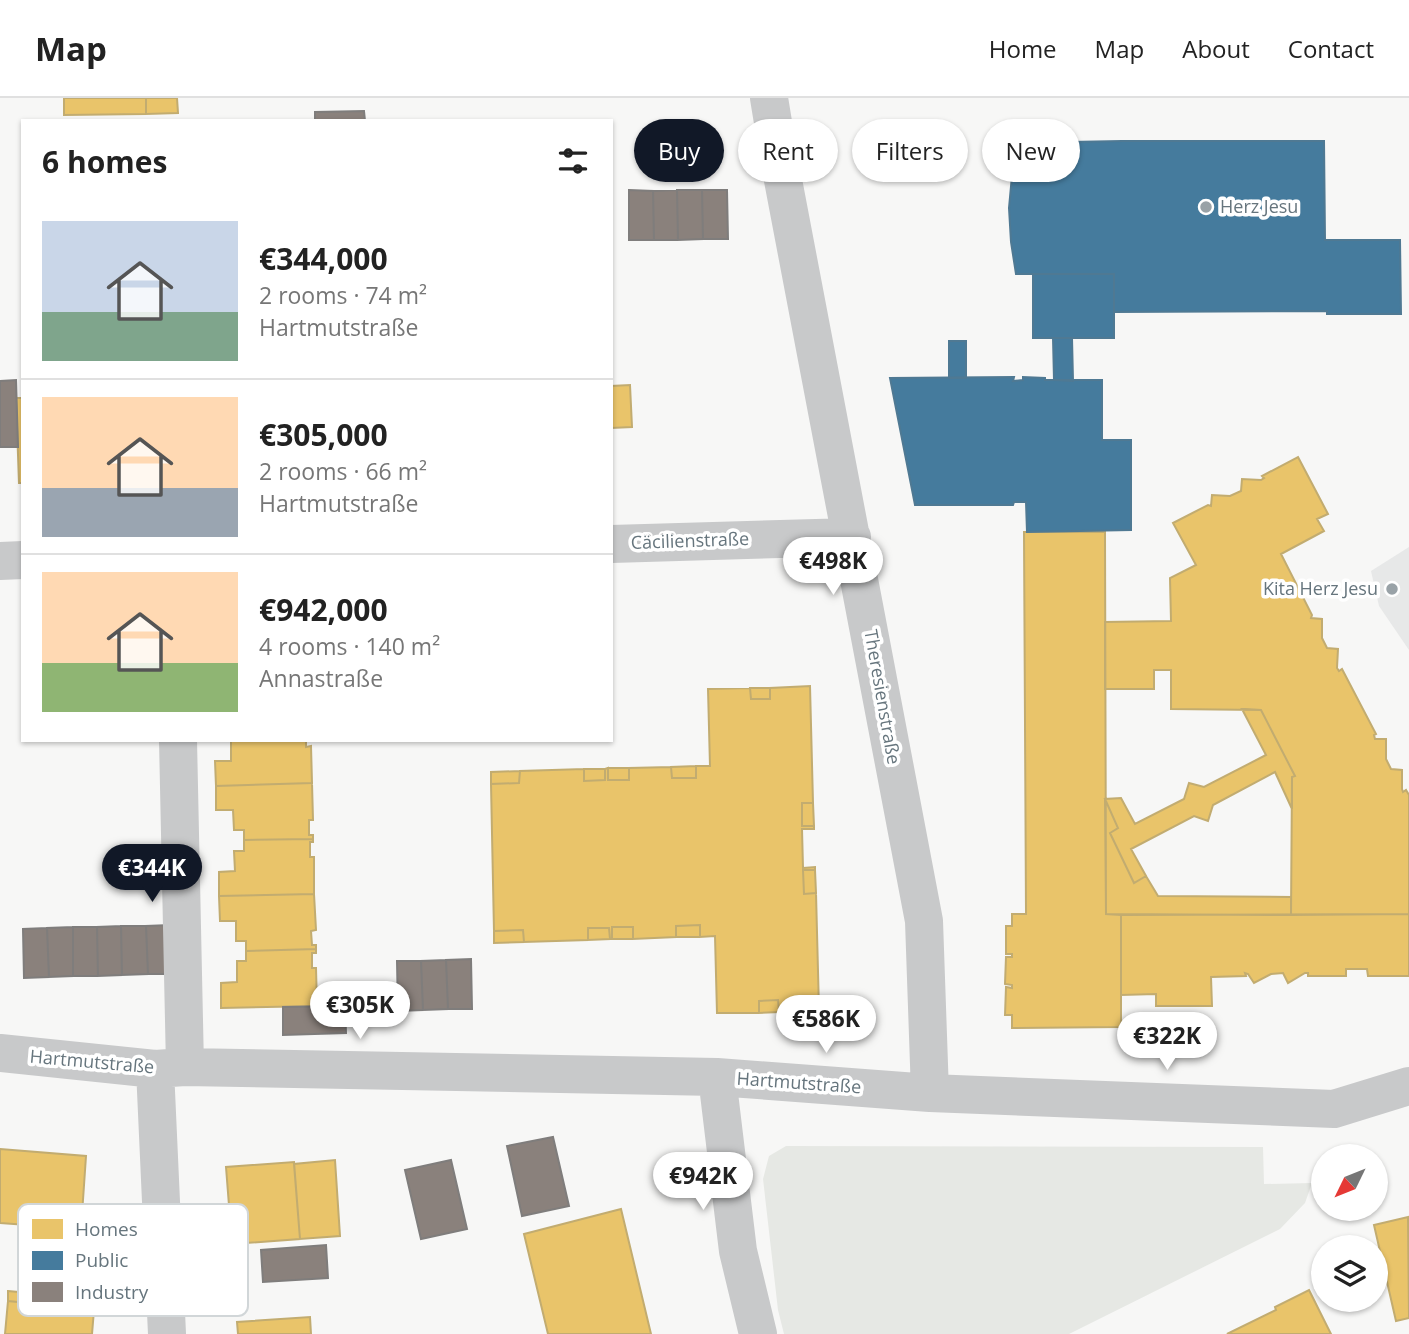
<!DOCTYPE html>
<html lang="en">
<head>
<meta charset="utf-8">
<style>
	body { margin:0; font-family:"Open Sans",sans-serif; background:#f2f2f2; color:#222; height:100vh; display:flex; flex-direction:column; font-size:26px; white-space:nowrap }
	* { box-sizing:border-box; margin:0 }
	p { font-size:23px; color:#767676 }
	.icon { flex:none; width:38px; height:38px; fill:none; stroke:currentColor; stroke-width:2; stroke-linecap:round; stroke-linejoin:round }
	.map { position:relative; flex:1; overflow:hidden }
	.side { position:absolute; left:21px; top:21px; width:592px; height:623px; display:flex; flex-direction:column; background:#fff; border-radius:0px; box-shadow:0 2px 5px #0004 }
	.side>* { flex:none }
	.banner { position:absolute; left:634px; top:21px; width:665px; height:63px; display:flex; gap:14px }
	.needle { width:46px; rotate:227deg }
	.buttons { position:absolute; left:1311px; top:1046px; display:grid; gap:14px }
	.buttons a { display:grid; place-items:center; width:77px; height:77px; border-radius:50%; background:#fff; box-shadow:0 2px 5px #0004; font-size:35px }
	.price { position:absolute; translate:-50% -60px; padding:0 16px; border-radius:24px; background:#fff; color:#222; font-size:23px; line-height:46px; filter:drop-shadow(0 2px 4px #0008) }
	.price::after { content:''; position:absolute; left:50%; top:42px; width:21px; height:16px; margin-left:-10px; background:inherit; clip-path:polygon(0 0,100% 0,50% 100%) }
	.price.selected { background:#111827; color:#fff }
	ul { padding:0; list-style:none }
	li { display:flex; align-items:center; gap:21px; height:175px; padding:0 21px }
	li+li { border-top:2px solid #e0e0e0 }
	li span { display:grid; place-items:center; flex:none; width:196px; height:140px; border-radius:0px; color:#555 }
	li>.icon { margin-inline-start:auto }
	span .icon { width:84px; height:84px; fill:#fffc; stroke-width:1 }
	li b { font-size:30px }
	h2 { display:flex; justify-content:space-between; align-items:center; height:84px; padding:0 21px; font-size:30px }
	.chip { padding:0 24px; border-radius:32px; background:#fff; box-shadow:0 2px 5px #0004; font-size:24px; line-height:63px }
	.chip.selected { background:#111827; color:#fff }
	header { display:flex; align-items:center; gap:42px; box-sizing:border-box; height:98px; padding:0 35px; background:#fff; border-bottom:2px solid #e0e0e0 }
	header strong { font-size:33px }
	nav { display:flex; gap:38px; margin-inline-start:auto; font-size:24px }
	.map>svg:first-child { display:block }
	.built { fill:#e7e8e8 }
	.green { fill:#e6e8e4 }
	.homes { fill:#e9c46a; stroke:#c2ac70; stroke-width:2 }
	.public { fill:#457b9d; stroke:#4f7993; stroke-width:2 }
	.industry { fill:#8a817c; stroke:#7f7d7c; stroke-width:2 }
	.lines { fill:none; stroke-linecap:round; stroke-linejoin:round }
	.minor { stroke:#c8c9ca; stroke-width:38 }
	.poi-dot { fill:#99a2a7; stroke:#fff; stroke-width:2.5 }
	.labels { text-anchor:middle; stroke-width:7; stroke-linejoin:round; paint-order:stroke }
	.poi-label { font-size:18px; fill:#66757d; stroke:#fff; text-anchor:start }
	.street-label { font-size:18px; fill:#66757d; stroke:#fff }
	.key { fill:#fff; stroke:#d1d6d8; stroke-width:2 }
	.key-label { font-size:19px; fill:#66757d }
</style>
</head>
<body>
<header>
<strong>Map</strong>
<nav><a>Home</a><a>Map</a><a>About</a><a>Contact</a></nav>
</header>
<div class="map">
<svg width="1409" height="1236" viewBox="0 0 1409 1236">
	<rect width="100%" height="100%" fill="#f7f7f6"/>
	<!-- built -->
	<path class="built" d="M1409,449v103l-30,-44 -8,-35z"/>
	<!-- green -->
	<path class="green" d="M786,1048l477,1 1,37 48,-1 -7,20 -25,26 -211,105h-285l-6,-24 -15,-131 6,-23z"/>
	<!-- homes -->
	<path class="homes" d="M64,0h82v16l-82,1z
		M146,0h31l1,15 -32,1z
		M630,287l2,42 -21,1v-42z
		M16,300h7v85h-4z
		M1298,359l30,57 -11,5 7,12 -43,23 31,61 -1,3 11,1v19l5,10 11,1 -1,19 2,3 3,-2 34,65 -2,1 1,4h11v20l5,10 11,1v19l1,3 3,-2 3,5v119l-118,1 1,-138 3,-1 -34,-66 -90,-1v-39h-17v19h-49v-67l66,-1 -1,-43 26,-13 -23,-42 35,-18 3,1 1,-11 18,1 11,-5 1,-12 19,1 3,-2 -2,-2z
		M1024,434h81l1,382 15,1v112l-109,1v-13h-7l1,-28 6,1v-3l-7,-1 1,-27h6v-3h-6v-28h6v-12h14z
		M810,588l3,117h-11v23h12v3h-12l1,39 12,-1v3h-12l1,24 12,-1 3,117 -40,2 -1,-12 -19,1v12h-42l-2,-77 -15,1v-12l-24,1v11l-43,2v-12h-21v12h-2l-1,-11h-21v12l-64,2 -1,-12 -29,1 -3,-147 28,-1 1,-12 64,-2v12l21,-1v-11l3,-1v12h21v-12l42,-1 1,11h24v-12h14l-2,-77 42,-1 1,11h19v-11z
		M750,590h20v11h-19z
		M1242,611l19,1 34,66 -3,1v32l-17,-37 -62,33 -5,16 -14,-5 -63,33 15,27 -12,7 -24,-50 8,-5 -13,-29 16,-1 14,26 49,-25 5,-16 15,4 62,-32z
		M231,642h75v7l5,-1 1,37 -96,3 -1,-25h16z
		M696,668v12h-24l-1,-11z
		M608,670h21v12h-21z
		M584,671h21v11l-21,1z
		M520,673l-1,12 -28,1v-12z
		M312,685l1,37h-4v15h4v4l-69,1v-10h-10l-1,-20h-17v-24z
		M1105,701l13,29 -8,5 24,50 12,-7 12,20 133,1v18l-185,-1z
		M802,705h11l1,23h-12z
		M313,741v3h-3v15h4v37l-95,2v-24l16,-1 -1,-20h10v-11z
		M803,772h12l1,23 -12,1z
		M314,796l2,36 -5,1 1,14h4v4l-70,2v-10h-10v-20h-16l-1,-25z
		M1409,816v62h-41l-1,-7h-21v7h-38v-3h-3l-17,10 -5,-10 -12,1 -17,9 -6,-9 -3,-1 1,3 -35,1 1,29h-56v-12l-35,1v-80z
		M700,827v12h-24v-11z
		M612,829h21v12h-21z
		M588,830h21l1,11 -22,1z
		M523,832l1,12 -30,1v-12z
		M316,851v4h-4v15h4l1,38 -96,2v-25l16,-1v-21h9v-10z
		M778,902l1,12 -20,1v-12z
		M0,1051l86,7 -5,73 -81,-6z
		M335,1062l5,76 -40,3 -6,-75z
		M294,1064l6,77 -68,5 -6,-77z
		M621,1111l30,125h-103l-24,-100z
		M1408,1119l1,101 -13,3 -22,-96z
		M1309,1192l22,44h-104l49,-24 -1,-3z
		M8,1193l42,4 -1,10 -41,-4z
		M50,1197l45,3 -3,36h-87l3,-33 41,4z
		M310,1219l1,17h-73l-1,-12z"/>
	<!-- public -->
	<path class="public" d="M1122,43h202l1,99h75l1,74h-74v-3l-213,1v-38h-98l-5,-32 -2,-34 6,-65z
		M1033,176h81v64h-81z
		M1053,240h19l1,43 -19,-1z
		M949,243h17v37h-17z
		M1014,279l-1,4 10,-1v-3l22,1v2h57v60h29v90l-104,2 -1,-30h-12l-1,3h-98l-25,-127z"/>
	<!-- industry -->
	<path class="industry" d="M364,13l1,10h-50v-9z
		M629,92l24,1 1,49h-25z
		M677,92h25l1,49 -25,1z
		M677,92l1,50h-24l-1,-49z
		M702,92h25l1,49h-25z
		M16,282l2,67h-18v-66z
		M170,827l2,49h-24l-2,-48z
		M121,828l1,49 -24,1 -1,-49z
		M121,828h25l2,48 -26,1z
		M73,829v49l-24,1 -2,-49z
		M73,829h24l1,49h-25z
		M47,830l2,49 -25,1 -1,-49z
		M471,861l1,50h-24l-2,-49z
		M446,862l2,49 -25,1 -2,-49z
		M397,863h24l2,49 -25,1z
		M345,908l1,27 -63,2v-28z
		M553,1039l16,69 -47,10 -15,-70z
		M451,1062l16,69 -46,10 -16,-69z
		M326,1147l2,33 -65,4 -2,-32z"/>
	<g class="lines">
		<!-- minor -->
		<path class="minor" d="M769,0l10,61 145,762 6,172
			M611,446l241,-7
			M0,463l23,-1
			M178,642l7,327
			M0,955l155,16 30,-2 532,10 213,16 404,16 75,-23
			M155,971l12,265
			M717,979l21,174 20,83"/>
	</g>
	<!-- markers -->
	<g class="poi-dot">
		<circle cx="1206" cy="109" r="7"/>
		<circle cx="1392" cy="491" r="7"/>
	</g>
	<g class="labels">
		<!-- poi labels -->
		<g class="poi-label">
			<text x="1220" y="115">Herz Jesu</text>
			<text x="1378" y="497" text-anchor="end">Kita Herz Jesu</text>
		</g>
		<!-- street labels -->
		<g class="street-label">
			<text transform="translate(690 443) rotate(-2)" y="6">Cäcilienstraße</text>
			<text transform="translate(882 599) rotate(80)" y="6">Theresienstraße</text>
			<text transform="translate(92 964) rotate(5)" y="6">Hartmutstraße</text>
			<text transform="translate(799 985) rotate(4)" y="6">Hartmutstraße</text>
		</g>
	</g>
	<!-- legend -->
	<rect x="18" y="1106" width="230" height="112" rx="10" class="key"/>
	<rect x="32" y="1121" width="31" height="20" fill="#e9c46a"/>
	<rect x="32" y="1153" width="31" height="19" fill="#457b9d"/>
	<rect x="32" y="1184" width="31" height="20" fill="#8a817c"/>
	<g class="key-label">
		<text x="75" y="1138">Homes</text>
		<text x="75" y="1169">Public</text>
		<text x="75" y="1201">Industry</text>
	</g>
</svg>
<div class="buttons">
<a><svg class="needle" viewBox="-14 -14 28 28"><path d="M0-13l5 13h-10z" fill="#e53935"/><path d="M0 13l5-13h-10z" fill="#767676"/></svg></a>
<a><svg class="icon" aria-label="layers" viewBox="0 0 24 24"><path d="M12 4l9 5-9 5-9-5zM3 14l9 5 9-5"/></svg></a>
</div>
<b class="price" style="left:833px;top:499px">€498K</b>
<b class="price selected" style="left:152px;top:806px">€344K</b>
<b class="price" style="left:360px;top:943px">€305K</b>
<b class="price" style="left:826px;top:957px">€586K</b>
<b class="price" style="left:1167px;top:974px">€322K</b>
<b class="price" style="left:703px;top:1114px">€942K</b>
<div class="banner">
<a class="chip selected">Buy</a>
<a class="chip">Rent</a>
<a class="chip">Filters</a>
<a class="chip">New</a>
</div>
<section class="side">
<h2>6 homes<svg class="icon" aria-label="filters" viewBox="0 0 24 24"><path d="M4 7h16M4 17h16"/><circle cx="9" cy="7" r="2"/><circle cx="15" cy="17" r="2"/></svg></h2>
<ul>
<li><span style="background:linear-gradient(#c9d6e8 65%,#7fa58c 0)"><svg class="icon" aria-label="home" viewBox="0 0 24 24"><path d="M3 11l9-7 9 7M6 9v11h12V9"/></svg></span><div><b>€344,000</b><p>2 rooms · 74 m²</p><p>Hartmutstraße</p></div></li>
<li><span style="background:linear-gradient(#ffd9b3 65%,#9aa5b1 0)"><svg class="icon" aria-label="home" viewBox="0 0 24 24"><path d="M3 11l9-7 9 7M6 9v11h12V9"/></svg></span><div><b>€305,000</b><p>2 rooms · 66 m²</p><p>Hartmutstraße</p></div></li>
<li><span style="background:linear-gradient(#ffd9b3 65%,#8fb573 0)"><svg class="icon" aria-label="home" viewBox="0 0 24 24"><path d="M3 11l9-7 9 7M6 9v11h12V9"/></svg></span><div><b>€942,000</b><p>4 rooms · 140 m²</p><p>Annastraße</p></div></li>
</ul>
</section>
</div>
</body>
</html>
